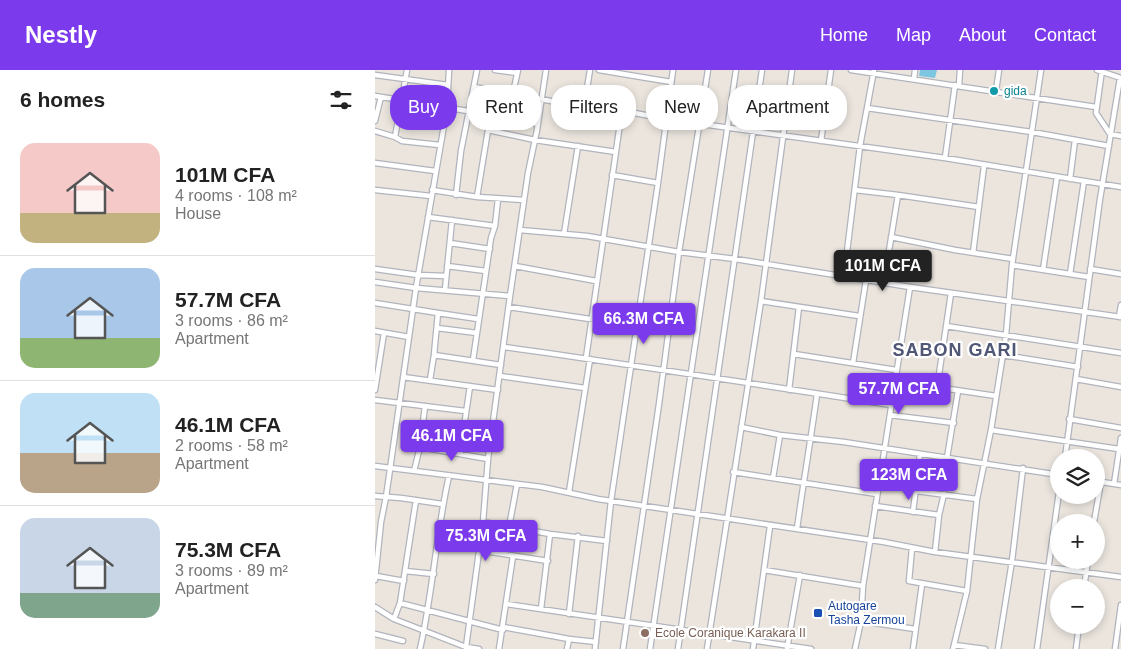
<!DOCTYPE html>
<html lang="en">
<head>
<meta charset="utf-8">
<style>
	body { margin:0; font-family:Helvetica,sans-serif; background:#f6f6f6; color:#222; height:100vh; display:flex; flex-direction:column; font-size:19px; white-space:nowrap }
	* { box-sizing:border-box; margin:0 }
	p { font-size:16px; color:#767676 }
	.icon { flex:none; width:28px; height:28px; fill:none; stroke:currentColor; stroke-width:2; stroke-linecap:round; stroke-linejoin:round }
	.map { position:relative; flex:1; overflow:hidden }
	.details { display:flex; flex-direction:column; background:#fff; width:375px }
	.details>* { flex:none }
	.banner { position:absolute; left:15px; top:15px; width:475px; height:45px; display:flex; gap:10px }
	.controls { position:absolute; left:675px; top:379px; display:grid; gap:10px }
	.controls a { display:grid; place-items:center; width:55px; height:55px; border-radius:50%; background:#fff; box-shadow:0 2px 8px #0003; font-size:25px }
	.price { position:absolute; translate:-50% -42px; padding:0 11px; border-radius:5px; background:#7c3aed; color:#fff; font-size:16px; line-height:32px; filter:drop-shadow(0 1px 2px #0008) }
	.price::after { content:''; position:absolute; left:50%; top:30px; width:15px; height:11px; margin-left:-8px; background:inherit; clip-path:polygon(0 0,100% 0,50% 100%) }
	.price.active { background:#222; color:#fff }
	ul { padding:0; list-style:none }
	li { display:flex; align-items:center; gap:15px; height:125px; padding:0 20px }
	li+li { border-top:1px solid #e0e0e0 }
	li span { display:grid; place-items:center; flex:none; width:140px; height:100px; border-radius:15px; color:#555 }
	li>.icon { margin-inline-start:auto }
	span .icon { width:60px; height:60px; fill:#fffc; stroke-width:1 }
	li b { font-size:21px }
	h2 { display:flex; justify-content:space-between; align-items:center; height:60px; padding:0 20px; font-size:21px }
	.chip { padding:0 18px; border-radius:20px; background:#fff; box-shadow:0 2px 8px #0003; font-size:18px; line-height:45px }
	.chip.active { background:#7c3aed; color:#fff }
	header { display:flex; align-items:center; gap:30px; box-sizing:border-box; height:70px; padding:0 25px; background:#7c3aed; color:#fff }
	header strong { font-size:24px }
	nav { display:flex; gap:28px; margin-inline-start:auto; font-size:18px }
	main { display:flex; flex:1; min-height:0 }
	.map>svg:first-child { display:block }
	.water { fill:#7dc6e1 }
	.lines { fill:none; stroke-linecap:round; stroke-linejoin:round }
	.minor-casing { stroke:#b1b4bc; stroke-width:7 }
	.minor { stroke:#fff; stroke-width:4.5 }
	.culture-dot { fill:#0f9aa8; stroke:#fff; stroke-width:2 }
	.transit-dot { fill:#1a4fb4; stroke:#fff; stroke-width:2 }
	.education-dot { fill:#8d6e63; stroke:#fff; stroke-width:2 }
	.labels { text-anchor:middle; stroke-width:4.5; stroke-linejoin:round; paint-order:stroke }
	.culture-label { font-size:12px; fill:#0d838f; stroke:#fff; text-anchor:start }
	.transit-label { font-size:12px; fill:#164399; stroke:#fff; text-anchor:start }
	.education-label { font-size:12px; fill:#785e54; stroke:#fff; text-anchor:start }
	.district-label { font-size:18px; font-weight:bold; letter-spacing:1px; fill:#505776; stroke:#fff }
</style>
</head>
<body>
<header>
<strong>Nestly</strong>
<nav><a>Home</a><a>Map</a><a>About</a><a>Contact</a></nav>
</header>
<main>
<section class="details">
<h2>6 homes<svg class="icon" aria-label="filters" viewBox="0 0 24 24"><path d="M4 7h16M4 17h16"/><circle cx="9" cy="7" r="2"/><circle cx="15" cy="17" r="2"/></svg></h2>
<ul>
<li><span style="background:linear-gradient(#f6c9c9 70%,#c2b280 0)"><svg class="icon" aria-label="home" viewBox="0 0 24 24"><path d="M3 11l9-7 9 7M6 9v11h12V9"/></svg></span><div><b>101M CFA</b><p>4 rooms · 108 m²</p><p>House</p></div></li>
<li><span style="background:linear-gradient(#a9c7e8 70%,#8fb573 0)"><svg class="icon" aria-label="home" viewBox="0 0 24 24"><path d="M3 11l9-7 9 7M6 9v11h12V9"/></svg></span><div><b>57.7M CFA</b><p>3 rooms · 86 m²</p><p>Apartment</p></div></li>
<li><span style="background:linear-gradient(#bfe0f5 60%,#b9a48a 0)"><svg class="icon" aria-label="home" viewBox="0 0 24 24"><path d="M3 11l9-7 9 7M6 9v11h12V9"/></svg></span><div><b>46.1M CFA</b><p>2 rooms · 58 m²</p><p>Apartment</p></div></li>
<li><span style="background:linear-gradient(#c9d6e8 75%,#7fa58c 0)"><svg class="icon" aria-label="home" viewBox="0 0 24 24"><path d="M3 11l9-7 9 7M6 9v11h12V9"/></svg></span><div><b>75.3M CFA</b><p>3 rooms · 89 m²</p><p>Apartment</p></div></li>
</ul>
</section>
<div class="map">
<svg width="746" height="579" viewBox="0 0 746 579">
	<rect width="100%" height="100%" fill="#ebe5de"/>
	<!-- water -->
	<path class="water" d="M545,0h17l-2,8 -16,-2z"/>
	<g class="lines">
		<!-- minor casing -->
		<g class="minor-casing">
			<path id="minor" d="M32,0l-12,67 7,4 38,4
				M120,0l22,3
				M224,0l72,12
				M476,0l245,37
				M722,0l24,8
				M727,0l-6,43 14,21 11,2
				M0,5l73,10
				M539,9l1,-9
				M584,16l1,-16
				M99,17l110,20h19l63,12 279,39 176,29
				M621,21l3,-21
				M138,23l5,-23
				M0,26l93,15 70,13
				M209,37l6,-37
				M492,38l165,24 77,14
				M117,45l-4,15 47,10 81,12
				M0,51l6,-24
				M0,61l20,6
				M446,71l10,-71
				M570,88l10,-73
				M0,93l60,8
				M237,105l46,8
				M695,109l5,-39
				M0,120l56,6
				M57,120l45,7 47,3
				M480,120l43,5 81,12
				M81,125l5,-44 16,-81
				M102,127l11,-67
				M53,147l67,9
				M145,160l67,6 92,16 56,7 175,28 211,30
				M189,164l14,-88
				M516,167l64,13 58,9
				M75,173l40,6
				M598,183l11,-87
				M637,195l77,12
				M72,196l39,5
				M140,196l81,15
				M0,199l43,6 28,1
				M715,199l31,5
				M668,200l14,-93
				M695,204l14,-93
				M469,206l16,-130 14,-76
				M0,212l41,6 94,8
				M509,212l14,-87
				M70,220l7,-70
				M386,231l98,15
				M0,233l63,10 -4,42 -4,25
				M134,237l128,19
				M63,243l40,6
				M744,247l2,-12
				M571,256l175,27
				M62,258l40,5
				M0,261l34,6
				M129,277c129,18 258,38 387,58
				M419,284l102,16
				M59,285l67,10
				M628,285l75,12
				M211,288l36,-248
				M98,290l18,-122 4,-12 3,-27
				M478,293l13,-83
				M125,306l85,12
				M28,307l95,13
				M701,309l45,8
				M520,311l101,15
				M562,318l14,-95
				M0,320l9,-57
				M414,320l10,-83
				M0,330l90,11
				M515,345l64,8
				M694,349l52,9
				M366,357l39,8 64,7 215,33
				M616,360l128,19
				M45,377l68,12
				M85,384l10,-68
				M572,388l11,-67
				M690,388l35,-259 20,-121
				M0,396l167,21 56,12 286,43 51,10 186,25
				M39,401l6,-24 5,-41
				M358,402l144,22
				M398,408l7,-43
				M721,411l25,4
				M739,414l7,-46
				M541,421l61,8
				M194,422l21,-133
				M0,426l26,2 41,6
				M500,436l64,9
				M538,442l7,-58
				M108,452l67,12 57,7
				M719,452l7,-40
				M134,457l8,-43
				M422,459c6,-45 14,-90 20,-135
				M537,478l-3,33 58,10
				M103,480l70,11
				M560,482l4,-37 5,-21
				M389,500l99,16
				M30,501l29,3
				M1,506l28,5
				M0,510l6,-58 5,-25 30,-209 31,-180 2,-38
				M709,518l4,-28
				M25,533l103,27
				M131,534l305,45
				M0,537l19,12 72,28
				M166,539l9,-75
				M194,544l9,-78
				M19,549l6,-16 16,-103
				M486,551l54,8
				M128,557l66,12 27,3
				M0,564l28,7
				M579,575l31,4
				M45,579c13,-57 16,-116 29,-173
				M104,579l-13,-2 17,-125 5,-63 22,-163 18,-123 9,-43 9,-60
				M124,579l14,-93
				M192,579l2,-10
				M220,579l16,-148 47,-318 15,-113
				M248,579l36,-245 20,-152 29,-182
				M275,579l86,-579
				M303,579l84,-579
				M332,579l54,-348 31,-231
				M378,579l17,-123
				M412,579l13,-74
				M480,579l6,-28 2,-35 47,-299
				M538,579l9,-65
				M578,579l14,-58 10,-92 14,-69 15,-95 6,-70 29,-195
				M623,579l14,-88 11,-93
				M662,579l22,-157
				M701,579l3,-24
				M740,579l6,-44"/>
		</g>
		<!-- minor -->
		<use href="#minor" class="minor"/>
	</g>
	<!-- markers -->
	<circle class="culture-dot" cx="619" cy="21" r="5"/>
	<rect class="transit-dot" x="438" y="538" width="10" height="10" rx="2.5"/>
	<circle class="education-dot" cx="270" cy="563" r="5"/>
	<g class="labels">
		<!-- culture labels -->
		<g class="culture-label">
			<text x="629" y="25">gida</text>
		</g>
		<!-- transit labels -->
		<g class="transit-label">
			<text x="453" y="540">Autogare<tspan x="453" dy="14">Tasha Zermou</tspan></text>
		</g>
		<!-- education labels -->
		<g class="education-label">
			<text x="280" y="567">Ecole Coranique Karakara II</text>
		</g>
		<!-- district labels -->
		<g class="district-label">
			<text x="580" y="286">SABON GARI</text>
		</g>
	</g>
</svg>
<div class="controls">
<a><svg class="icon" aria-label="layers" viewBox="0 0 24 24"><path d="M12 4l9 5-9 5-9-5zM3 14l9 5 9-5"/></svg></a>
<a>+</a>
<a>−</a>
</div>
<b class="price active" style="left:508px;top:222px">101M CFA</b>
<b class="price" style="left:269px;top:275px">66.3M CFA</b>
<b class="price" style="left:524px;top:345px">57.7M CFA</b>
<b class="price" style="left:77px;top:392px">46.1M CFA</b>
<b class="price" style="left:534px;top:431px">123M CFA</b>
<b class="price" style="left:111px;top:492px">75.3M CFA</b>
<div class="banner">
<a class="chip active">Buy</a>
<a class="chip">Rent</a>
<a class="chip">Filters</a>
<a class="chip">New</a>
<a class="chip">Apartment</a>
</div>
</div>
</main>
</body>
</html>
